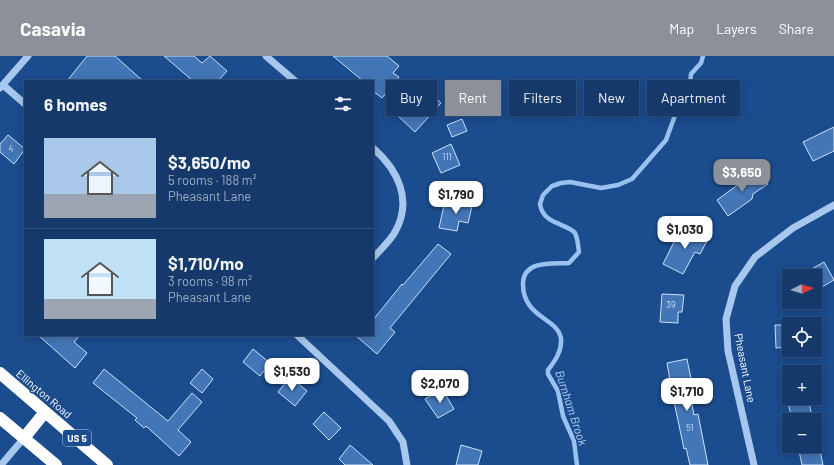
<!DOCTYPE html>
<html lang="en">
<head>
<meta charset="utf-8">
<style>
	body { margin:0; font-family:Barlow,sans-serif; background:#1d4070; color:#f1f3f6; height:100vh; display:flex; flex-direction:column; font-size:15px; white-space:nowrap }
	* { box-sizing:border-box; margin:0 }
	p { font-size:13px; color:#9dacc1 }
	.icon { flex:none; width:22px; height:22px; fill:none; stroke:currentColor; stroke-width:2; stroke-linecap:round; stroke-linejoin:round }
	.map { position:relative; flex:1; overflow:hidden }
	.drawer { position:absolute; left:24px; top:24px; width:350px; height:256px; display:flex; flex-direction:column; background:#14396a; border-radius:0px; box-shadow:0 2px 10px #0003,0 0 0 1px #33537e }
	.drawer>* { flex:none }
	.hud { position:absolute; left:386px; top:24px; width:380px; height:36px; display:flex; gap:8px }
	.needle { width:26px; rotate:85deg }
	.controls { position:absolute; left:782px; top:213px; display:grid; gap:8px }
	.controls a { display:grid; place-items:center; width:40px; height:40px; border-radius:0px; background:#14396a; box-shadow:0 2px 10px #0003,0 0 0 1px #33537e; font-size:20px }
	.price { position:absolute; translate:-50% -34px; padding:0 9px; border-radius:8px; background:#fff; color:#222; font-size:13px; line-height:26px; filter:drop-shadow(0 1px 2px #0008) }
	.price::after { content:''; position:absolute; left:50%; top:24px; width:12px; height:9px; margin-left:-6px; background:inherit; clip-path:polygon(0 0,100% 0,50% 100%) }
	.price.on { background:#8c9099; color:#fff }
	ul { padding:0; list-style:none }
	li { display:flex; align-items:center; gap:12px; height:100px; padding:0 20px }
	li+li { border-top:1px solid #33537e }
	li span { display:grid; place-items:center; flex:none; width:112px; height:80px; border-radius:0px; color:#555 }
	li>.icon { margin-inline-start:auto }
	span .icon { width:48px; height:48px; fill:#fffc; stroke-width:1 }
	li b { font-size:17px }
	h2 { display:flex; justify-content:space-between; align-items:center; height:48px; padding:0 20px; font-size:17px }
	.chip { padding:0 14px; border-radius:0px; background:#14396a; box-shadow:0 2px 10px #0003,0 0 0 1px #33537e; font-size:14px; line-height:36px }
	.chip.on { background:#8c9099; color:#fff }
	header { display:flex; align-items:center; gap:24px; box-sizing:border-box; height:56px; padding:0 20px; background:#8c9099; color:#fff }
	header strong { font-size:19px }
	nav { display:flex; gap:22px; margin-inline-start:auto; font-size:14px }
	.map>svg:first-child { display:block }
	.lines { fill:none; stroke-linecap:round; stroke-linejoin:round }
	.stream { stroke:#9ac2f0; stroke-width:4.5 }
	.building { fill:#4376b6; stroke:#cde1fa }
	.minor { stroke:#a8c7ee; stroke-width:7 }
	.highway { stroke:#fff; stroke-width:12 }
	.labels { text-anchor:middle; stroke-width:3; stroke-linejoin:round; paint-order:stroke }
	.number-label { font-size:9px; fill:#d0dded }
	.shield { fill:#1b4c8e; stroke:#bbc9dd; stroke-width:1 }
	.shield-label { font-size:10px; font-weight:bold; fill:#fff }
	.street-label { font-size:11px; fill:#fff; stroke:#1b4c8e }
	.water-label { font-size:12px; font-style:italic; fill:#b3d1f5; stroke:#1b4c8e }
</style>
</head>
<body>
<header>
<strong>Casavia</strong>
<nav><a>Map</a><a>Layers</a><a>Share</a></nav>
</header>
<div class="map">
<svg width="834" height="409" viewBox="0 0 834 409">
	<rect width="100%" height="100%" fill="#1b4c8e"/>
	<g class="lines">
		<!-- stream -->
		<path class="stream" d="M577,409l-3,-24 -11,-25 -5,-25 -10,-17v-4c7,-9 14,-19 13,-31 -2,-21 -39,-21 -38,-56 1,-23 29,-19 46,-20l10,-11c-1,-6 -1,-13 -4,-19 -8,-10 -32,-8 -35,-29l3,-9 9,-9 9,-3 9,-1 31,6 17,-3 14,-6 34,-39 11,-30 12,-17 2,-19 10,-11 2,-7"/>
	</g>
	<!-- building -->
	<path class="building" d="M87,0h28l28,25h-76z
		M164,0h30l8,7 8,-7 17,15 -9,10h-25z
		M333,0h54l12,10 -6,7 6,4 -17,21 -9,-7v-10h-10z
		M424,31l17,16 -26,29 -17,-16z
		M462,63l5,12 -15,6 -5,-12z
		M834,71v24l-21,10 -10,-19z
		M8,79l17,14 -11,15 -14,-12v-8z
		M451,88l9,21 -19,8 -9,-20z
		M758,114l10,14 -15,10 -1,5 -24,17 -11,-16z
		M459,144l14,2 -5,21 -9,-2 -2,10 -18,-3 5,-23 13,2z
		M682,170l26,13 -8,15 -5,-2 -12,22 -20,-10z
		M438,188l13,10 -61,74 5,4 -18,22 -22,-19h18v-15l29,-36 1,1z
		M824,206l10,18 -19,11v-15h-16z
		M662,238l22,1 -2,17h-4v11l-18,-1z
		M775,269h14v22l-13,1z
		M38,279h42l-6,7 13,11 -12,15z
		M253,293l17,14 -10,13 -17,-14z
		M687,303l6,29 -4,1 5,26 4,-1 10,51h-18l-4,-17 -2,1 -12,-57 -5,-29z
		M104,313l64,52 24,-28 10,9 -24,28 13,12 -12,14 -33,-30 -2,2 -9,-8 2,-2 -44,-35z
		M202,313l11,10 -11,14 -12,-10z
		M290,321l17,14 -12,15 -17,-14z
		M442,333l12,20 -16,9 -13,-19z
		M787,342h21l5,22h-21z
		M324,356l17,16 -12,12 -16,-16z
		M350,389l23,20h-28l-6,-6z
		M461,389l21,6 -4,14h-22z
		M798,390h21l4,19h-21z"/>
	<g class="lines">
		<!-- minor -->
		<path class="minor" d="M266,0l29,25
			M3,29l22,19
			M0,32l28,-32
			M373,92c25,22 40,52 22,84 -5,9 -15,18 -22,26
			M297,279l92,86 14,21 4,23
			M1,409l23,-27
			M754,409l-26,-114 -2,-32 9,-33 20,-29 38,-29 41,-23"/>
		<!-- highway -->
		<path class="highway" d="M0,317l107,92
			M0,362l56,47
			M24,382l21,-26"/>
	</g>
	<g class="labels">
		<!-- number labels -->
		<g class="number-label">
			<text x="11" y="96">4</text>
			<text x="447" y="104">111</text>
			<text x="671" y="252">39</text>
			<text x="690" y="375">51</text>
		</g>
		<!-- shield labels -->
		<rect class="shield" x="63" y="374" width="28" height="16" rx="3"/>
		<g class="shield-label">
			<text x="77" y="386">US 5</text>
		</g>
		<!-- street labels -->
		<g class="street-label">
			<text transform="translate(745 312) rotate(79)" y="4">Pheasant Lane</text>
			<text transform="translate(44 338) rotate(40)" y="4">Ellington Road</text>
		</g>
		<!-- water labels -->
		<g class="water-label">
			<text transform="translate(571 352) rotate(72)" y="4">Burnham Brook</text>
		</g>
	</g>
</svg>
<div class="controls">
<a><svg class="needle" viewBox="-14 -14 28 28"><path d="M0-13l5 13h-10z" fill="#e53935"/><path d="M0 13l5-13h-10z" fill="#9dacc1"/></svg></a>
<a><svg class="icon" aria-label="locate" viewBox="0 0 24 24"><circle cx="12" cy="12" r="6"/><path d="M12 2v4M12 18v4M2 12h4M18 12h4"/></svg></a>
<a>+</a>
<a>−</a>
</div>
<b class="price on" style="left:742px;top:137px">$3,650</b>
<b class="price" style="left:456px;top:159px">$1,790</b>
<b class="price" style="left:685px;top:194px">$1,030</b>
<b class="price" style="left:292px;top:336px">$1,530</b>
<b class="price" style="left:440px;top:348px">$2,070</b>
<b class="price" style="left:687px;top:356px">$1,710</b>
<div class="hud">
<a class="chip">Buy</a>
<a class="chip on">Rent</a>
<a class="chip">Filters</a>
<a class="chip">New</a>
<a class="chip">Apartment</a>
</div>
<section class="drawer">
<h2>6 homes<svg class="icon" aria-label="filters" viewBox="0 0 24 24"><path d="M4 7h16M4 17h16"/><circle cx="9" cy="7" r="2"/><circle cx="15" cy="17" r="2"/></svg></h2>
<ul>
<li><span style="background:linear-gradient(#a9c7e8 70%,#9aa5b1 0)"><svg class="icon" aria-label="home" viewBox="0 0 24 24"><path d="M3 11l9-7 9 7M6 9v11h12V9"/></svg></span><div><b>$3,650/mo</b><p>5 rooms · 188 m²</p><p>Pheasant Lane</p></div></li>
<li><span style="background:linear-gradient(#bfe0f5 75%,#9aa5b1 0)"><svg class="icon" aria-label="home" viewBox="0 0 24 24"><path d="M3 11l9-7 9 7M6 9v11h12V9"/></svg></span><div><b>$1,710/mo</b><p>3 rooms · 98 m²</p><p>Pheasant Lane</p></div></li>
</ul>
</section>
</div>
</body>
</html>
